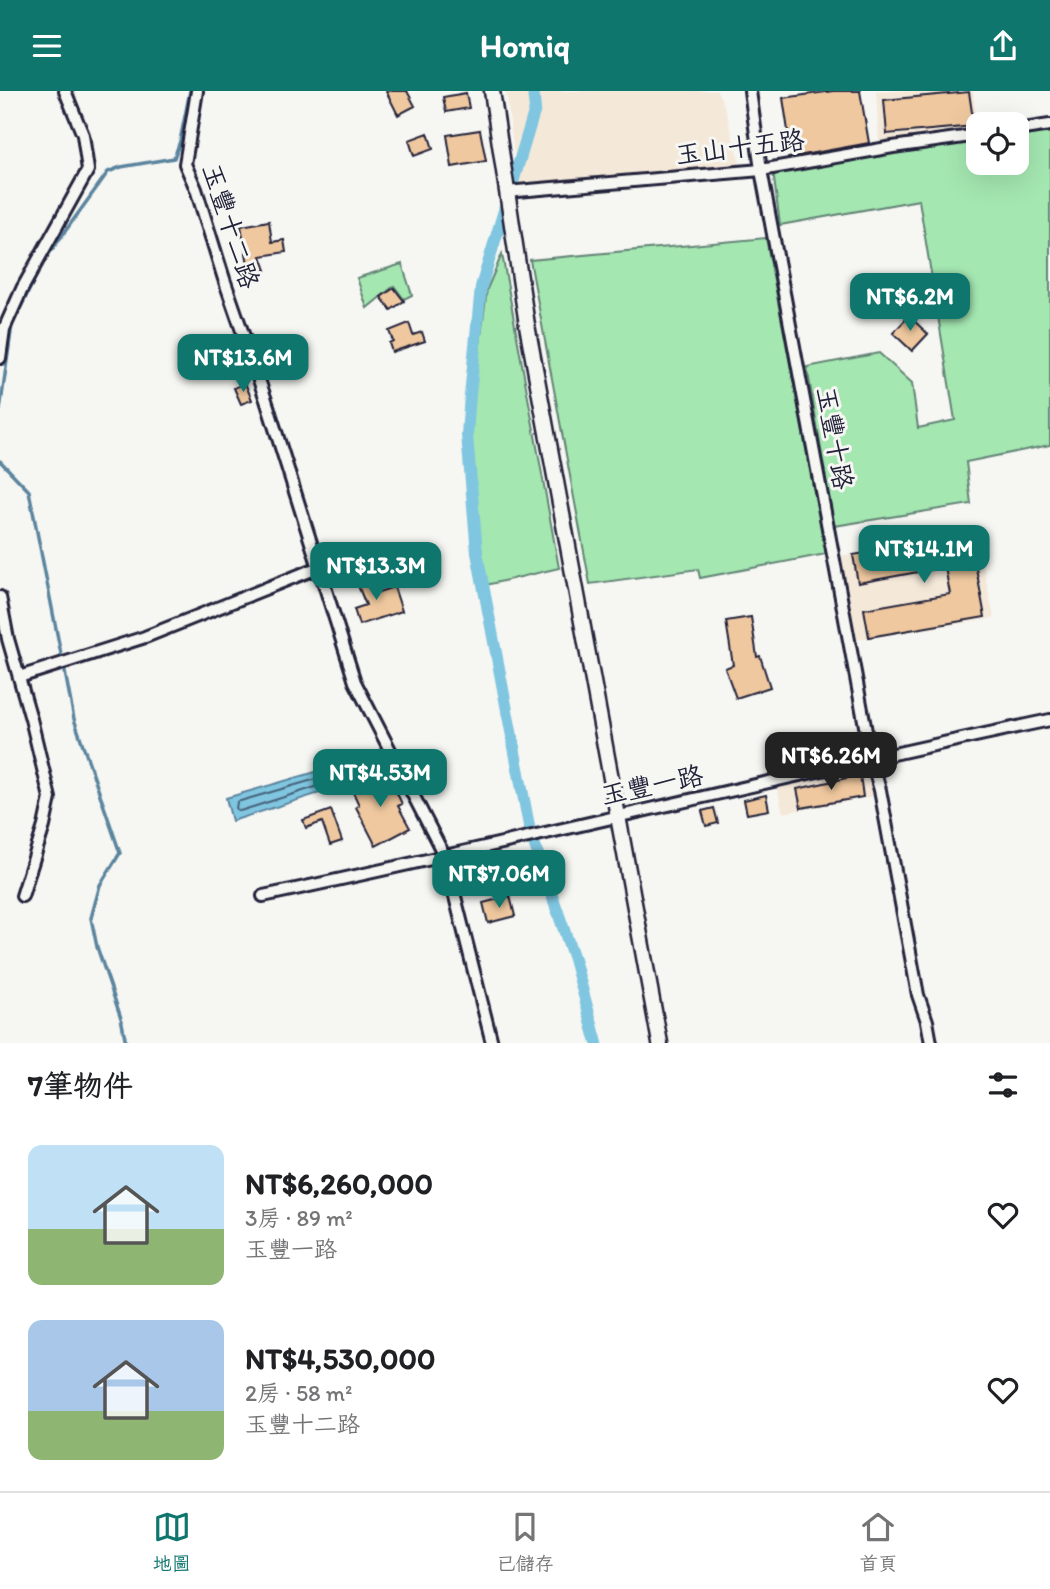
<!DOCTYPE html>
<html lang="zh-TW">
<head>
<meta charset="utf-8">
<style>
	body { margin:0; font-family:Itim,"LXGW WenKai TC",sans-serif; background:#f6f6f6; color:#202124; height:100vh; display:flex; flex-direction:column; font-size:26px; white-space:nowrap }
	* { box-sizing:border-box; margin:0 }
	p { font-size:23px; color:#757577 }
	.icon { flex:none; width:38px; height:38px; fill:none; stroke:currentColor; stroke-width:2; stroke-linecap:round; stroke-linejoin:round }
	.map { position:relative; height:952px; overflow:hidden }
	.drawer { display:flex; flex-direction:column; background:#fff; flex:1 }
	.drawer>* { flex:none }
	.tools { position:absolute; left:966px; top:21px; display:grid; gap:14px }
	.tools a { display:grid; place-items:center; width:63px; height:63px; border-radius:14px; background:#fff; box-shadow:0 7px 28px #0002; font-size:35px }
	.price { position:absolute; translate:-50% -60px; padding:0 16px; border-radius:14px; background:#0f766e; color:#fff; font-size:23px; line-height:46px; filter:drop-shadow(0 2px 4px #0008) }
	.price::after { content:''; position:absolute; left:50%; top:42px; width:21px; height:16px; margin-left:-10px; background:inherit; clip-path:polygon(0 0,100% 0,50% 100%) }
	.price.selected { background:#222; color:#fff }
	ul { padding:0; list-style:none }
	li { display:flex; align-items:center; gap:21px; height:175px; padding:0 28px }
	li span { display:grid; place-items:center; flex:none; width:196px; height:140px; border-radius:14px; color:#555 }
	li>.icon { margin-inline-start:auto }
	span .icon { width:84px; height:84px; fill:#fffc; stroke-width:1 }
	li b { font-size:30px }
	h2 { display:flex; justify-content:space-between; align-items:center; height:84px; padding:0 28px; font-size:30px }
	header { display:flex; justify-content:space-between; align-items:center; height:91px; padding:0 28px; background:#0f766e; color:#fff; font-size:32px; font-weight:800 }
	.tab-bar { display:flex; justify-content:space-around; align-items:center; height:98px; border-top:2px solid #e0e0e0; background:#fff; font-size:19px; color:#757577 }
	.tab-bar a { display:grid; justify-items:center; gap:4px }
	.tab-bar .selected { color:#0f766e }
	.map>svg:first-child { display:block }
	.built { fill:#f4e8d9 }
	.green { fill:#a4e7b1; stroke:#638476; stroke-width:2 }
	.water { fill:#80c6e0; stroke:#5a849e; stroke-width:2 }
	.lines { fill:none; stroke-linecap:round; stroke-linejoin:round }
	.shore { stroke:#48647d; stroke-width:2 }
	.stream { stroke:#5a849e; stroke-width:3.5 }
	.canal { stroke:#80c6e0; stroke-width:12 }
	.building { fill:#efc89f; stroke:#22223b; stroke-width:2 }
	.minor-casing { stroke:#22223b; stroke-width:16 }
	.major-casing { stroke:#22223b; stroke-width:19 }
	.minor { stroke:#f6f6f2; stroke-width:10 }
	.major { stroke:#f6f6f2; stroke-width:14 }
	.labels { text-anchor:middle; stroke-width:6; stroke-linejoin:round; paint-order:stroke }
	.street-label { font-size:26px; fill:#22223b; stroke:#f6f6f2 }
</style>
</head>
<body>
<header><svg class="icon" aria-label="menu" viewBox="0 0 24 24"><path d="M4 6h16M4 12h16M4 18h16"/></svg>Homiq<svg class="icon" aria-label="share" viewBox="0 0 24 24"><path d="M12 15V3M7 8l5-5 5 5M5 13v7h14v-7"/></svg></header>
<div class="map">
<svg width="1050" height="952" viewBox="0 0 1050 952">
	<rect width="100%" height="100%" fill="#f6f6f2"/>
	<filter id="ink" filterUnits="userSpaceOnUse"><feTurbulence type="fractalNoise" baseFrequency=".0143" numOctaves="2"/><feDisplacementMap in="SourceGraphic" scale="14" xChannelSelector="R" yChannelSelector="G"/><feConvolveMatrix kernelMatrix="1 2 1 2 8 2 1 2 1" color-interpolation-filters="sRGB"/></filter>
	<g filter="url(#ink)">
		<!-- built -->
		<path class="built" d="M506,0h211l7,14 17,62 -223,18z
			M876,0h97l4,37 -98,13z
			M976,442l18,85 -139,22 -14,-84z
			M867,678l4,3 4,24 -92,17 -6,-25z"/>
		<!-- green -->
		<path class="green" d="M1050,39v315l-84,17 5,42 -137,22 -27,-159 72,-14 33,30 6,45 37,-8 -36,-220 -139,25 -7,-54 205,-33v25h39v-29z
			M766,147l60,316 -126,24 -2,-9 -108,15 -60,-324z
			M502,163l57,314 -73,17 -5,-37 -11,-124 17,-135z
			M402,173l10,31 -8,4 -10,-13 -27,22 -10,-30z"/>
		<!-- water -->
		<path class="water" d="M384,661l8,18 -160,51 -6,-23z"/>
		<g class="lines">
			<!-- shore -->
			<path class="shore" d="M323,686l4,3 -2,4 -85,27 -4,-2 1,-7z"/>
			<!-- stream -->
			<path class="stream" d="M0,319l12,-85 31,-63 65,-90 13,-5 53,-9 6,-17 10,-50
				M0,370l29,30 33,168
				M64,576l10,52 46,134 -20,32 -9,33 6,29 24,71 5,25"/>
			<!-- canal -->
			<path class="canal" d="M511,98l24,-80 -2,-18
				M505,116l-24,80 -11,108 -3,40 10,118 53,278 44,128 23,84"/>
		</g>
		<!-- building -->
		<path class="building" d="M386,0h21l8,15 -17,9z
			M833,0h27l9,52 -77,14 -9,-59z
			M969,1l5,34 -87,8 -3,-34z
			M466,2l3,15 -23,4 -3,-15z
			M480,39l6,31 -34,6 -5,-32z
			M428,42l5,16 -19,7 -5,-16z
			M269,130l3,21 12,-2 2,12 -25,4 5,14 -16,5 -9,-49z
			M394,197l10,13 -13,9 -10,-13z
			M909,225l19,18 -16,17 -19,-18z
			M409,232l4,12 9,-3 3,9 -33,11 -3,-9 4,-2 -4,-10z
			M245,292l7,17 -11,4 -7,-16z
			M970,444l15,82 -116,20 -5,-28 86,-15 -5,-27 -87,16 -5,-28z
			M363,481l9,22 22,-7 8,24 -43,14 -5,-16 12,-4 -12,-29z
			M751,526l6,40 3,-1 10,31 -34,11 -11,-30 8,-3 -7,-44z
			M388,683l14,30 -4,2 12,22 -34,18 -20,-39 3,-2 -8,-17z
			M860,684l3,22 -62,11 -4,-19z
			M766,704l3,15 -22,4 -3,-14z
			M714,717l4,15 -12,3 -4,-15z
			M331,719l11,31 -12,4 -8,-23 -16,6 -3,-8z
			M510,805l5,20 -27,7 -5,-20z"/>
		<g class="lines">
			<!-- minor casing -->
			<g class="minor-casing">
				<path id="minor" d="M197,0l-12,73 11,25 28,90 42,121 89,282 90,175 47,186
					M750,0l11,79 110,588 9,32 38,205 9,26 4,22
					M1017,39l33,-5
					M506,101l255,-22 132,-23 85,-12
					M0,267l4,-29 18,-40 66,-119 -5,-35 -18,-44
					M0,506l8,42 23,80 19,79 -6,28 -22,70
					M19,586l126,-40 172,-69
					M263,805c263,-56 524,-121 787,-176"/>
			</g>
			<!-- major casing -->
			<g class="major-casing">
				<path id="major" d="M492,0l35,234 133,718"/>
			</g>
			<!-- minor -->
			<use href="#minor" class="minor"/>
			<!-- major -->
			<use href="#major" class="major"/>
		</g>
	</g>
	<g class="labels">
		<!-- street labels -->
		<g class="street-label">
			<text transform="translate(740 56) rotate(-7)" y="9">玉山十五路</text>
			<text transform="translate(231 135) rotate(72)" y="9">玉豐十二路</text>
			<text transform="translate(835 347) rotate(80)" y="9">玉豐十路</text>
			<text transform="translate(652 694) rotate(-12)" y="9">玉豐一路</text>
		</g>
	</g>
</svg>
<div class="tools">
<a><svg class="icon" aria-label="locate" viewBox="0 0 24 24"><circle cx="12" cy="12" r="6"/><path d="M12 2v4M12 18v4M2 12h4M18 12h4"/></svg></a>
</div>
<b class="price" style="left:910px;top:242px">NT$6.2M</b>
<b class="price" style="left:243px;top:303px">NT$13.6M</b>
<b class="price" style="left:924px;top:494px">NT$14.1M</b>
<b class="price" style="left:376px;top:511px">NT$13.3M</b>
<b class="price selected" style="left:831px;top:701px">NT$6.26M</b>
<b class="price" style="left:380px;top:718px">NT$4.53M</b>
<b class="price" style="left:499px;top:819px">NT$7.06M</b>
</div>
<section class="drawer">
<h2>7筆物件<svg class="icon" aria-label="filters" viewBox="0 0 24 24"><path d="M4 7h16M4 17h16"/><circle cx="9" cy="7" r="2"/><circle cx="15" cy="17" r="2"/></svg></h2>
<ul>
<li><span style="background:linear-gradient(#bfe0f5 60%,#8fb573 0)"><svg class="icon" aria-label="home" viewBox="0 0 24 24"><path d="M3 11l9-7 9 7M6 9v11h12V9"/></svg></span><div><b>NT$6,260,000</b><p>3房 · 89 m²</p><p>玉豐一路</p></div><svg class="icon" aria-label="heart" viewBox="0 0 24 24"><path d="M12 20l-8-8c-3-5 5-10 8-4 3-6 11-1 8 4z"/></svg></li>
<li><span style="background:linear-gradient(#a9c7e8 65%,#8fb573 0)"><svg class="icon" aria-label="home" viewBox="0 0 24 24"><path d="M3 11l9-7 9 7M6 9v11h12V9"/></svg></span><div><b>NT$4,530,000</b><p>2房 · 58 m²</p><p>玉豐十二路</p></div><svg class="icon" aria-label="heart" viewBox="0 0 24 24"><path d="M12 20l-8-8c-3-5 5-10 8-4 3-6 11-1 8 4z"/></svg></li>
</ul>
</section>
<nav class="tab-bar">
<a class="selected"><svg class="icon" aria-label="map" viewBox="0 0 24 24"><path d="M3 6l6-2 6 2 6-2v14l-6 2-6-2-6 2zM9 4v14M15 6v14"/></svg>地圖</a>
<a><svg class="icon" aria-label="saved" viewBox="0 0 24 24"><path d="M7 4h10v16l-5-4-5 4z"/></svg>已儲存</a>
<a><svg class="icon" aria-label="home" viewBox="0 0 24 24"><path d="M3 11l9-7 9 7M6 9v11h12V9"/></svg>首頁</a>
</nav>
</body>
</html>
